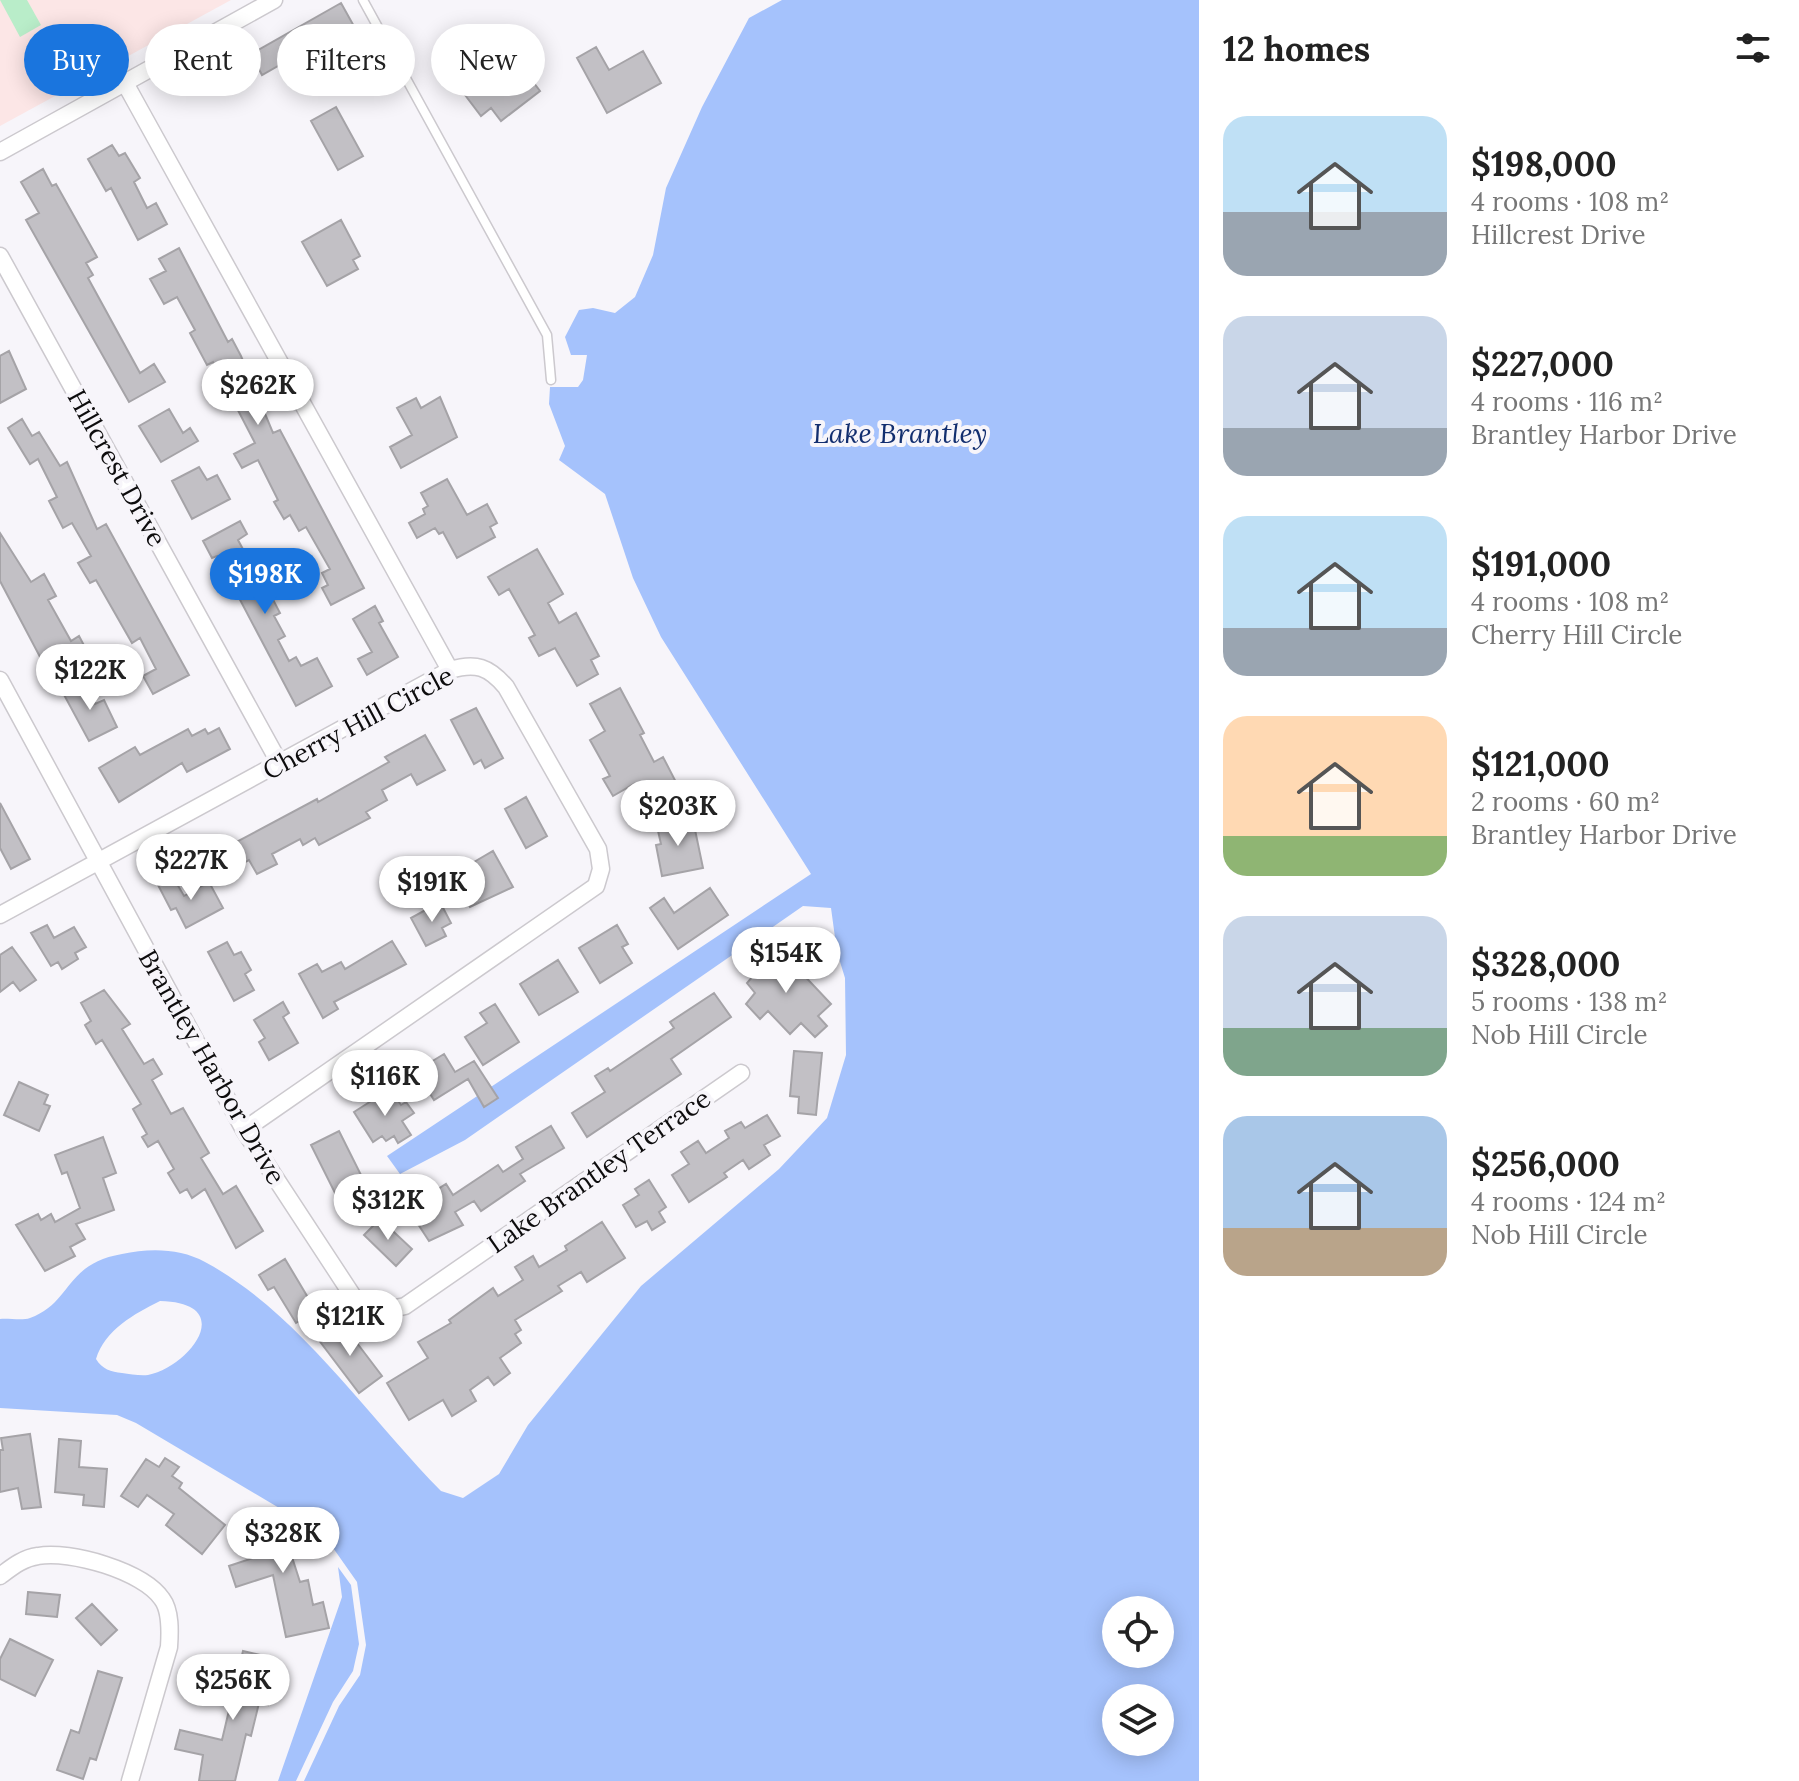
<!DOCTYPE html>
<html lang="en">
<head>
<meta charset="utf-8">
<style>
	body { margin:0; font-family:Lora,serif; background:#f6f6f6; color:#222; height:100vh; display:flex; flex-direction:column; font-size:30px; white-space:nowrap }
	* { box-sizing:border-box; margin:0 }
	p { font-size:26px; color:#767676 }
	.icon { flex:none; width:44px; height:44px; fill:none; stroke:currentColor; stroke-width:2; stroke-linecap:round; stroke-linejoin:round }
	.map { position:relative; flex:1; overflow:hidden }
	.drawer { display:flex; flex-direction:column; background:#fff; width:600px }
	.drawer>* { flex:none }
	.banner { position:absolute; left:24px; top:24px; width:760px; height:72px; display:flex; gap:16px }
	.controls { position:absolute; left:1102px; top:1596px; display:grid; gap:16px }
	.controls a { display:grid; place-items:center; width:72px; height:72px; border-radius:50%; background:#fff; box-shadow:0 4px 20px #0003; font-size:40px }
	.price { position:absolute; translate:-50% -68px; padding:0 18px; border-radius:28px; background:#fff; color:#222; font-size:26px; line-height:52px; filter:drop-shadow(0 2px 4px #0008) }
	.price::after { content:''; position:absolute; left:50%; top:48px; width:24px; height:18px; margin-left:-12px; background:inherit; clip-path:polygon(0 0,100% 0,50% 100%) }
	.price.selected { background:#1a75de; color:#fff }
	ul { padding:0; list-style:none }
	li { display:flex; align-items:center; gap:24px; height:200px; padding:0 24px }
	li span { display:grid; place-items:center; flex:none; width:224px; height:160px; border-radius:24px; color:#555 }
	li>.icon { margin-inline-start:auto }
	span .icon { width:96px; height:96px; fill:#fffc; stroke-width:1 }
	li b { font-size:34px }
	h2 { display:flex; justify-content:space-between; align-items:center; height:96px; padding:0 24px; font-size:34px }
	.pill { padding:0 28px; border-radius:36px; background:#fff; box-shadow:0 4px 20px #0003; font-size:28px; line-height:72px }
	.pill.selected { background:#1a75de; color:#fff }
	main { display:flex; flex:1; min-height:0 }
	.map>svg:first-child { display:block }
	.education { fill:#fce6e6 }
	.green { fill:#b9edc9 }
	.water { fill:#a5c2fc; fill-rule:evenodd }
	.building { fill:#c2c0c5; stroke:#a5a3a7; stroke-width:2 }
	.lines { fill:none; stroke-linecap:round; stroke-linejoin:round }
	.service-casing { stroke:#ccc9ce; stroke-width:11 }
	.minor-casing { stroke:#ccc9ce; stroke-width:19 }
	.service { stroke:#fff; stroke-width:8 }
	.minor { stroke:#fff; stroke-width:16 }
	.labels { text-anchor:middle; stroke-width:8; stroke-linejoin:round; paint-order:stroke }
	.street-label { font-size:26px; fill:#0d0c0d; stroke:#f7f5fa }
	.water-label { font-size:28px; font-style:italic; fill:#122e6f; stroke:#f7f5fa }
</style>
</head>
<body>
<main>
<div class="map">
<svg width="1199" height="1781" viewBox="0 0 1199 1781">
	<rect width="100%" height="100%" fill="#f7f5fa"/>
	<!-- education -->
	<path class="education" d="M0,0h231l-231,126z"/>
	<!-- green -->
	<path class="green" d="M0,0h27l14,25 -21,12z"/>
	<!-- water -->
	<path class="water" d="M782,0h417v1781h-895l35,-75 21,-31 6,-30 -9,-63 -26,-37 -40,-30 -155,-92 -19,-8 -117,-7v-89c9,-1 22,2 30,-1 42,-15 34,-54 92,-64 27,-6 58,-6 83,8 93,50 163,155 236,229l22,7 36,-24 29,-49 113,-139 138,-117 48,-51 19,-63 -1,-77 -8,-26 -6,-44 -28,-2 -338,234 -65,34 -13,-18 424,-282 -150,-237 -28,-59 -28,-84 -46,-34 6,-14 -16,-42 1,-17h28l5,-7 4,-25h-16l-6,-18 14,-27 14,-2 22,5 20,-16 18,-42 13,-67 36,-81 47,-89zM160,1301c79,2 29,66 -12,74 -8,1 -18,-1 -26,-2 -11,-1 -20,-4 -26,-14 9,-29 38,-45 64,-58zM1116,1610h44v44h-44zM1116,1698h44v44h-44z
		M338,1567l13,18 8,59 -6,27 -20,31 -37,79h-18l64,-184z"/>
	<!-- building -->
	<path class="building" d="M341,3l14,25 -50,28 7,11 -18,10 -9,-15 -23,13 -11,-21z
		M479,40l13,17 14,-11 34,45 -39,30 -10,-13 -10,8 -19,-25 12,-9 -4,-5 9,-7 -15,-19z
		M596,47l13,23 34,-19 18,32 -54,30 -30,-55z
		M336,107l27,49 -25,14 -27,-49z
		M112,145l7,11 6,-3 15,25 -6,4 13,26 9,-5 11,21 -29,16 -27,-52 -5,3 -18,-32z
		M43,169l9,17 4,-2 41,73 -11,6 7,12 -5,3 52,95 14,-9 11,18 -36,20 -103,-182 13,-7 -18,-31z
		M341,220l19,36 -7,4 5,9 -31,17 -25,-44z
		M179,248l49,94 4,-3 9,17 32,77 7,-3 84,158 -33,17 -9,-17 6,-3 -6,-12 8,-4 -24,-42 -7,4 -9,-16 -6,4 -10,-17 4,-2 -20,-40 -16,8 -8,-14 21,-11 -42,-81 -6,3 -17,-32 5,-3 -18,-33 -13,7 -14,-25 16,-8 -7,-12z
		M9,351l17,38 -26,14v-47z
		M440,397l17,40 -56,31 -11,-21 22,-12 -15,-27 19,-10 5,10z
		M169,409l14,24 7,-5 8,13 -37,21 -22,-36z
		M22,419l10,17 7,-4 21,34 7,-4 30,67 9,-5 83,151 -36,19 -10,-18 13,-7 -16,-31 -8,5 -36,-63 -6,3 -12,-20 13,-7 -19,-33 -9,5 -14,-27 8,-4 -19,-38 -8,5 -22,-36z
		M199,467l8,13 10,-5 13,24 -38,20 -20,-38z
		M447,479l20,36 20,-11 10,19 -7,4 5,10 -38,21 -14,-26 -4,2 -4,-6 -18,10 -8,-15 16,-9 -2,-5 5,-3 -7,-13z
		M240,521l7,13 -9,6 13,24 -5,4 11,20 8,-4 15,29 -6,3 11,20 -7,4 11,21 7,-4 5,9 16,-8 15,28 -36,20 -79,-150 -5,2 -9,-17z
		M0,533l31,49 13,-8 12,22 -8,4 23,41 8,-5 9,17 -39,21 -49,-93z
		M537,549l26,45 -15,9 11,20 17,-10 23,43 -8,4 7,14 -21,12 -22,-38 -16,8 -10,-18 6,-3 -26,-46 -10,6 -11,-18z
		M375,606l8,15 -4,2 19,34 -31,18 -9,-16 14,-7 -19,-33z
		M84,682l11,22 9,-4 13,27 -28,14 -26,-48z
		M620,688l24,45 -4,2 14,27 9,-5 16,31 -34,17 -11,-21 -21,12 -10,-17 7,-3 -20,-36 15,-9 -15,-27z
		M476,708l27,50 -18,10 -4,-8 -7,4 -23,-44z
		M219,728l11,21 -43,23 -5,-9 -63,39 -20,-34 36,-21 5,8 48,-26 4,7 13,-7 3,5z
		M425,735l20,35 -28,15 -6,-11 -29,16 5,10 -21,12 4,6 -51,27 -4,-7 -12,7 -3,-6 -28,15 5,10 -20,10 -8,-14 -24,12 -11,-23 15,-8 2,4 86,-46 1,3 71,-40 -4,-5z
		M526,797l21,39 -21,12 -21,-39z
		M0,803l30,56 -19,10 -11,-21z
		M676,818l2,11 16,-4 9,43 -41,8 -6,-31 5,-1 -5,-22z
		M493,851l20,36 -43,20 -13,-25 22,-12 -5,-8z
		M173,877l11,19 25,-14 14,26 -37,20 -10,-20 -5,2 -13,-25z
		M710,888l18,27 -50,34 -28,-41 14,-10 10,15z
		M440,902l11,21 -9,5 4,8 -20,10 -15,-28z
		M47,925l7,13 20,-11 12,20 -11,6 3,6 -16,10 -4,-7 -7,4 -20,-33z
		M617,925l11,19 -6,3 10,16 -32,20 -21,-35z
		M392,941l14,23 -72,38 4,7 -15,9 -24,-44 18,-10 5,8 19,-10 4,7z
		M227,942l7,13 7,-3 10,18 -6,4 9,16 -20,11 -26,-49z
		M12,947l24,33 -16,11 -7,-9 -13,10v-37z
		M773,950l5,5 4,-3 49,52 -13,12 9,10 -12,11 -14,-14 -11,11 -22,-23 -8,8 -14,-15 9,-11 -8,-10 7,-8 -3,-4z
		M558,960l20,32 -39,23 -19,-31z
		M104,990l26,34 -8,5 22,35 9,-5 9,15 -10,6 19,34 12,-6 26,45 -8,5 22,36 13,-8 27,45 -27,17 -31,-59 -13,9 -5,-9 -7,4 -12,-20 6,-4 -16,-28 -10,6 -6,-10 5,-3 -14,-25 8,-5 -39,-64 -6,4 -11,-19 6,-4 -10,-18z
		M714,993l17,24 -60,42 10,15 -94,63 -15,-24 33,-21 -10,-16 13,-8 2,3 64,-43 -4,-6z
		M283,1002l6,11 -6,4 15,26 -29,17 -10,-18 6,-4 -11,-18z
		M495,1004l24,38 -36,23 -18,-28 22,-14 -7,-10z
		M794,1051l28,2 -6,62 -18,-2 1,-16 -9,-1z
		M444,1054l11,18 19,-11 24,37 -14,9 -16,-28 -34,21 -18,-29z
		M19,1082l29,13 -4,9 6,2 -11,25 -35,-16z
		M390,1089l11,16 5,-3 8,11 -12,8 9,14 -13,8 -4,-7 -8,5 -4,-5 -9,6 -19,-30z
		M767,1115l13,21 -16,9 6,10 -21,14 -6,-9 -19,13 3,4 -38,25 -17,-27 17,-11 -8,-12 17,-11 8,12 23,-15 -4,-7 16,-9 4,6z
		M551,1126l13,22 -44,26 5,7 -44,30 -7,-10 -19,11 8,13 -34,16 -13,-20 11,-7 -8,-13 27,-17 7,11 45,-30 5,7 20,-13 -7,-12z
		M339,1131l25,50 -28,14 -25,-50z
		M103,1137l13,36 -13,5 11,32 -38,14 9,15 -15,8 5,9 -30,15 -29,-46 22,-11 3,6 10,-6 4,8 25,-14 -13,-36 -5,2 -7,-19z
		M649,1180l17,27 -7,5 6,10 -13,8 -5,-9 -11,6 -13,-22 16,-10 -4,-6z
		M380,1219l32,30 -16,17 -32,-31z
		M602,1222l23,36 -38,24 -6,-10 -23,14 4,5 -47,29 6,10 -6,4 6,9 -21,15 10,15 -16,12 -6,-8 -18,13 6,11 -24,15 -9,-16 -34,20 -22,-37 41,-25 -10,-16 33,-19 -2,-3 44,-32 5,8 25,-16 -8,-13 18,-11 6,11 28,-17 -2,-4z
		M285,1259l31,52 -20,12 -22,-36 -6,3 -9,-15z
		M341,1322l41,54 -23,17 -41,-54z
		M30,1434l11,73 -19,2 -4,-21 -18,4v-42h3l-2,-12z
		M59,1439l22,2 -2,26 28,2 -3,38 -21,-2 1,-10 -29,-3z
		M165,1458l14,9 -7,9 10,7 -3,5 46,37 -23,29 -36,-29 8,-11 -27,-19 -9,12 -17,-11 25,-37 13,8z
		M278,1517l4,12 18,-6 9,29 -17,5 8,25 8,-2 5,25 10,-3 6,26 -43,9 -13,-62 -37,12 -7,-21 30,-10 -9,-30z
		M28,1592l32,3 -3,22 -31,-3z
		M92,1604l25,26 -16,15 -25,-27z
		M10,1639l43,21 -18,36 -35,-17v-20z
		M243,1651l26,6 -4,17 10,2 -7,29 -9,-2 -8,33 -5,-2 -11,47h-36l4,-26 -28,-6 5,-19 42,10z
		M98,1671l24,7 -26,82 -6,-2 -7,21 -26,-9 14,-40 8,3z"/>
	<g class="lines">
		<!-- service casing -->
		<g class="service-casing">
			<path id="service" d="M363,0l184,335 4,45"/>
		</g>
		<!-- minor casing -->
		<g class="minor-casing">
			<path id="minor" d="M125,83l325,587
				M0,152l274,-152
				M0,256l280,508
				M0,680l244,450 116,177 14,6 31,-7 336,-233
				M0,915l450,-245c26,-8 39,-3 56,17l92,162 3,20 -5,17 -352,244
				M0,1576c12,-9 23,-18 38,-20 32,-6 105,15 124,43 9,12 8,33 7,48l-39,134"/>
		</g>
		<!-- service -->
		<use href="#service" class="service"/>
		<!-- minor -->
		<use href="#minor" class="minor"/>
	</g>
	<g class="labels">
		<!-- street labels -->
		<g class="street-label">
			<text transform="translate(117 468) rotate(61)" y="9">Hillcrest Drive</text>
			<text transform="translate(358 723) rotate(-28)" y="9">Cherry Hill Circle</text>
			<text transform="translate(212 1067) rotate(60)" y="9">Brantley Harbor Drive</text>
			<text transform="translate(599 1171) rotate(-35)" y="9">Lake Brantley Terrace</text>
		</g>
		<!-- water labels -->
		<g class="water-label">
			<text x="900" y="443">Lake Brantley</text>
		</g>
	</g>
</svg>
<div class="controls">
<a><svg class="icon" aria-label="locate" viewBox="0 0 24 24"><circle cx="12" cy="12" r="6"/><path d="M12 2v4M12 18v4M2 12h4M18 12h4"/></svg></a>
<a><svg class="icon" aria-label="layers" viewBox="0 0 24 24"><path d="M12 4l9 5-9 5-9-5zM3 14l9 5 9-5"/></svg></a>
</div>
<b class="price" style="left:258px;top:427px">$262K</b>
<b class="price selected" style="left:265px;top:616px">$198K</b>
<b class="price" style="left:90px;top:712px">$122K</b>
<b class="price" style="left:678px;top:848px">$203K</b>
<b class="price" style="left:191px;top:902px">$227K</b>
<b class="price" style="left:432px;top:924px">$191K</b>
<b class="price" style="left:786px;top:995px">$154K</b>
<b class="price" style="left:385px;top:1118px">$116K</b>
<b class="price" style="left:388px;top:1242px">$312K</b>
<b class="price" style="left:350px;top:1358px">$121K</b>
<b class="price" style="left:283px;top:1575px">$328K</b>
<b class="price" style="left:233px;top:1722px">$256K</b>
<div class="banner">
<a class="pill selected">Buy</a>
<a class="pill">Rent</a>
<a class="pill">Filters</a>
<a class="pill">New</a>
</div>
</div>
<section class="drawer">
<h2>12 homes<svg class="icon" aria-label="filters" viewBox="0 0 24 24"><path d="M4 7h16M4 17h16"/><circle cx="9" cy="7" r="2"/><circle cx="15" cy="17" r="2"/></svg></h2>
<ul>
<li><span style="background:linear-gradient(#bfe0f5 60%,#9aa5b1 0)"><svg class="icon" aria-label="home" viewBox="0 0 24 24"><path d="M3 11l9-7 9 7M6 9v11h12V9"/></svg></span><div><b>$198,000</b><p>4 rooms · 108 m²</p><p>Hillcrest Drive</p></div></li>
<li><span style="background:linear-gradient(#c9d6e8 70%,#9aa5b1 0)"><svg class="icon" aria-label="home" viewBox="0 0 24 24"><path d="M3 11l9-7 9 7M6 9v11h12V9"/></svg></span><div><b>$227,000</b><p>4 rooms · 116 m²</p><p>Brantley Harbor Drive</p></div></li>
<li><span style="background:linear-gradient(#bfe0f5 70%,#9aa5b1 0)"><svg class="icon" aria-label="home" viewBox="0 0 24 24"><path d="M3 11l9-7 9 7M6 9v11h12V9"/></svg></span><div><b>$191,000</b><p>4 rooms · 108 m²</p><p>Cherry Hill Circle</p></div></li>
<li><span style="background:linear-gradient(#ffd9b3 75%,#8fb573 0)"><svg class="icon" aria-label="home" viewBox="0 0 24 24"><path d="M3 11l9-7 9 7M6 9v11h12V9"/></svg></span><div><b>$121,000</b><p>2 rooms · 60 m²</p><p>Brantley Harbor Drive</p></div></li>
<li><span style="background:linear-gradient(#c9d6e8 70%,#7fa58c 0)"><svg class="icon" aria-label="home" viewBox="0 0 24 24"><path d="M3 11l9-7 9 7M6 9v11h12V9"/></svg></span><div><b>$328,000</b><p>5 rooms · 138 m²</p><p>Nob Hill Circle</p></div></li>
<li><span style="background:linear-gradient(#a9c7e8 70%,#b9a48a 0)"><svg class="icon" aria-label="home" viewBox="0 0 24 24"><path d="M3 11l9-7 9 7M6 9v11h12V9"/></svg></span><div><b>$256,000</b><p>4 rooms · 124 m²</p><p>Nob Hill Circle</p></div></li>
</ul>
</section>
</main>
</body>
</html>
